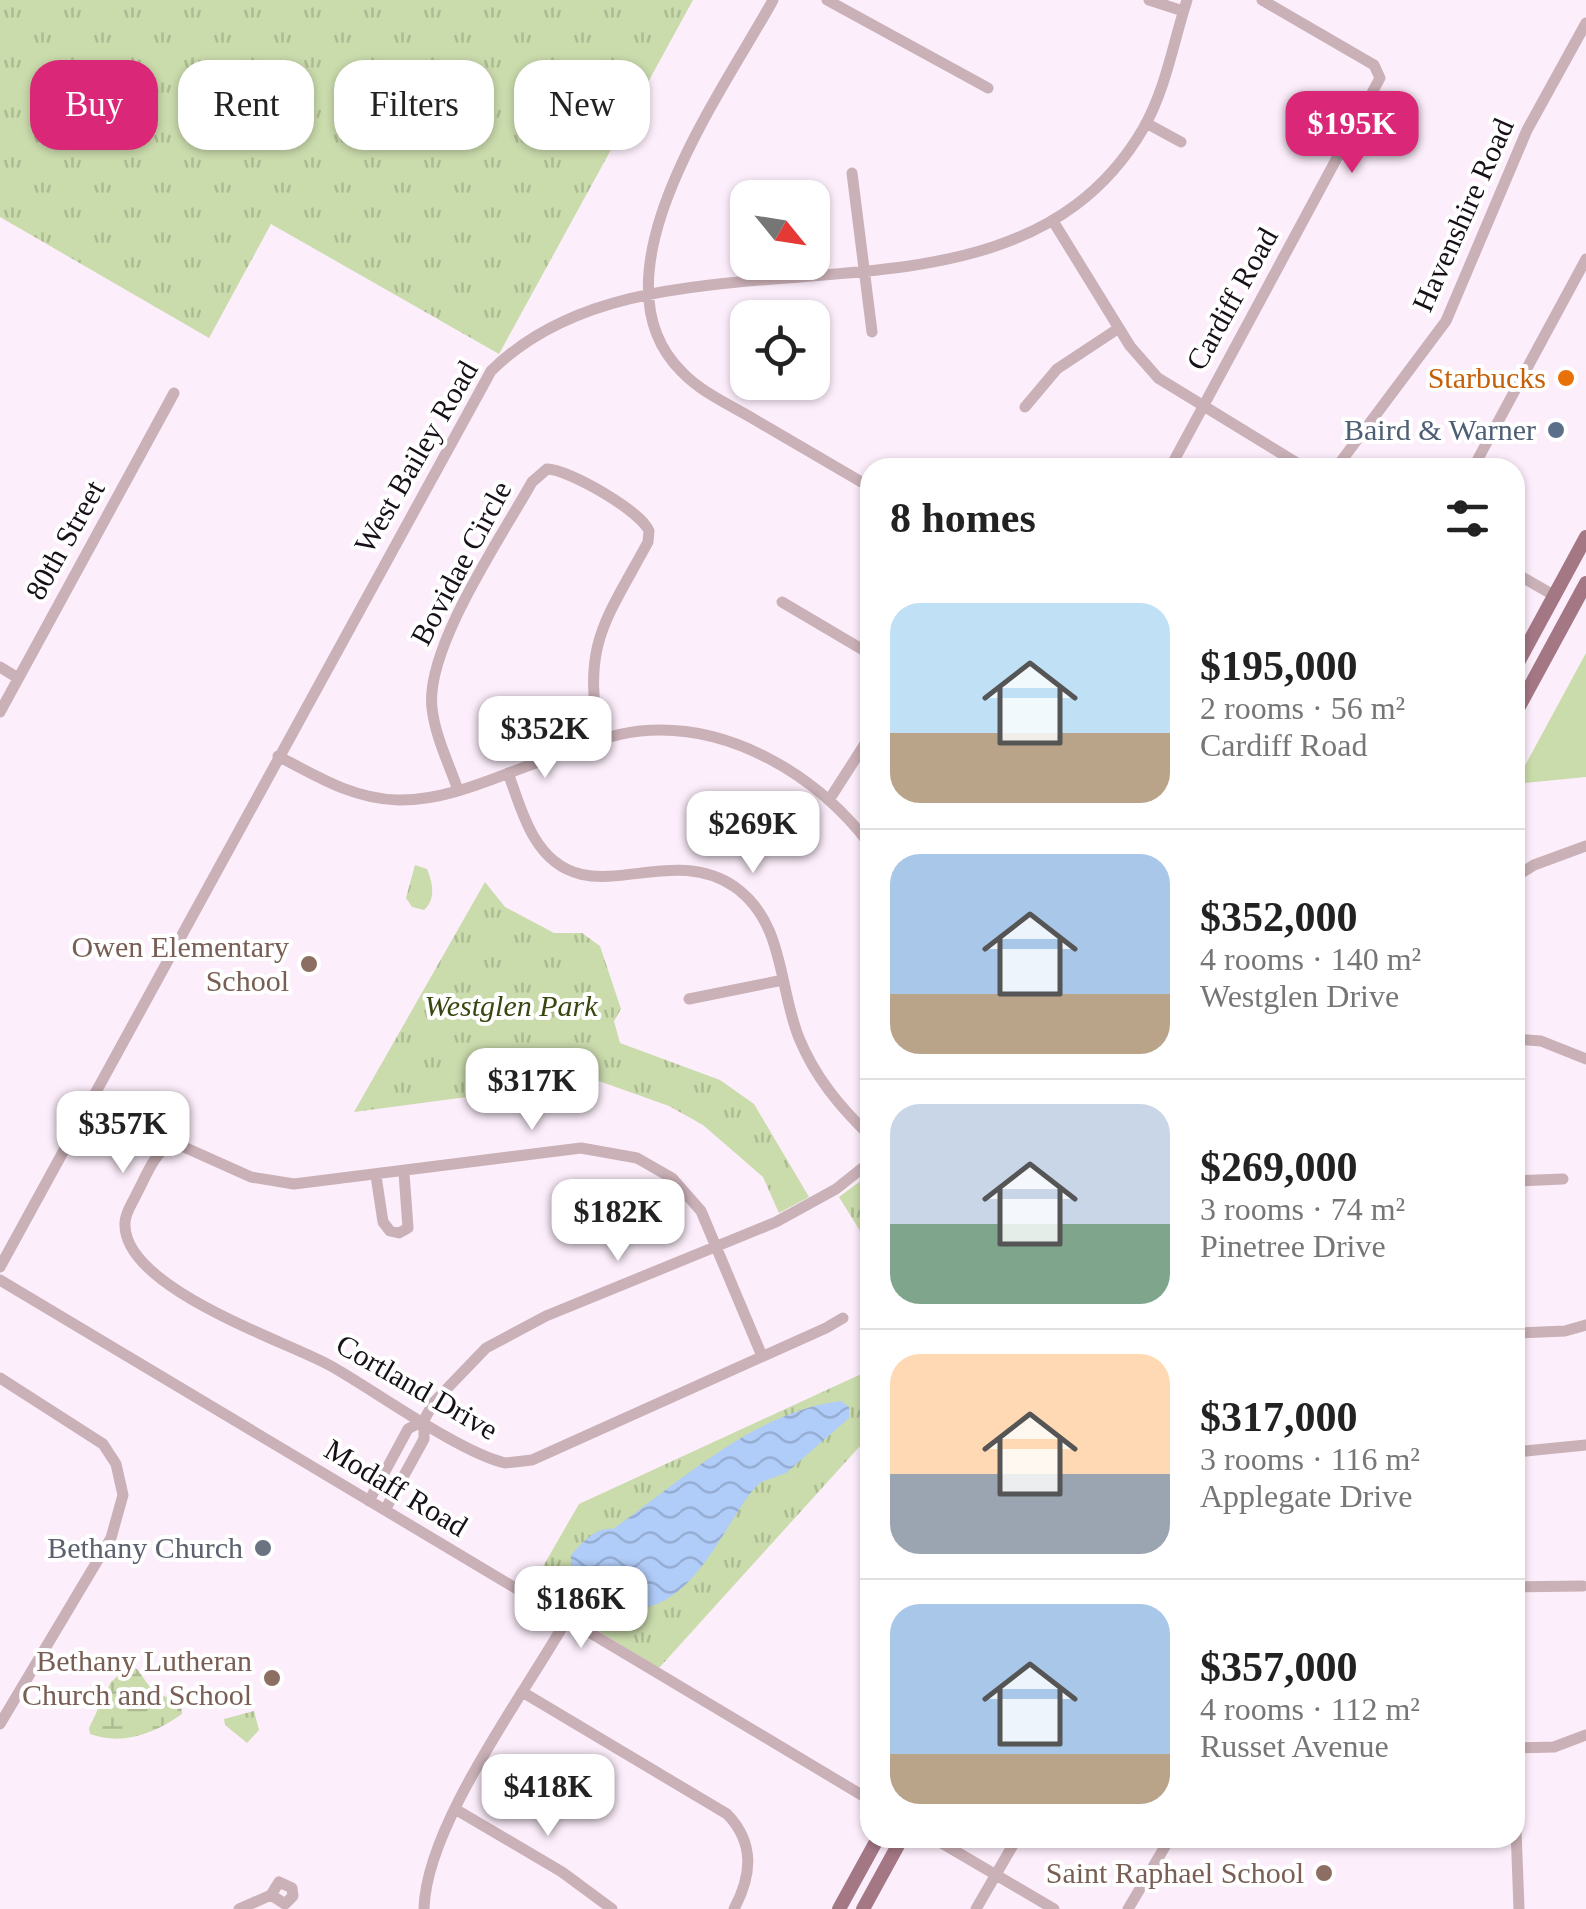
<!DOCTYPE html>
<html lang="en">
<head>
<meta charset="utf-8">
<style>
	body { margin:0; font-family:Georgia,serif; background:#f2f2f2; color:#222; height:100vh; display:flex; flex-direction:column; font-size:38px; white-space:nowrap }
	* { box-sizing:border-box; margin:0 }
	p { font-size:32px; color:#767676 }
	.icon { flex:none; width:55px; height:55px; fill:none; stroke:currentColor; stroke-width:2; stroke-linecap:round; stroke-linejoin:round }
	.map { position:relative; flex:1; overflow:hidden }
	.side { position:absolute; left:860px; top:458px; width:665px; height:1390px; display:flex; flex-direction:column; background:#fff; border-radius:30px; box-shadow:0 2px 8px #0004 }
	.side>* { flex:none }
	.banner { position:absolute; left:30px; top:60px; width:680px; height:90px; display:flex; gap:20px }
	.needle { width:65px; rotate:120deg }
	.tools { position:absolute; left:730px; top:180px; display:grid; gap:20px }
	.tools a { display:grid; place-items:center; width:100px; height:100px; border-radius:20px; background:#fff; box-shadow:0 2px 8px #0004; font-size:50px }
	.price { position:absolute; translate:-50% -85px; padding:0 22px; border-radius:20px; background:#fff; color:#222; font-size:32px; line-height:65px; filter:drop-shadow(0 2px 5px #0008) }
	.price::after { content:''; position:absolute; left:50%; top:60px; width:30px; height:22px; margin-left:-15px; background:inherit; clip-path:polygon(0 0,100% 0,50% 100%) }
	.price.active { background:#db2777; color:#fff }
	ul { padding:0; list-style:none }
	li { display:flex; align-items:center; gap:30px; height:250px; padding:0 30px }
	li+li { border-top:2px solid #e0e0e0 }
	li span { display:grid; place-items:center; flex:none; width:280px; height:200px; border-radius:30px; color:#555 }
	li>.icon { margin-inline-start:auto }
	span .icon { width:120px; height:120px; fill:#fffc; stroke-width:1 }
	li b { font-size:42px }
	h2 { display:flex; justify-content:space-between; align-items:center; height:120px; padding:0 30px; font-size:42px }
	.tag { padding:0 35px; border-radius:30px; background:#fff; box-shadow:0 2px 8px #0004; font-size:35px; line-height:90px }
	.tag.active { background:#db2777; color:#fff }
	.map>svg:first-child { display:block }
	.grass { fill:#cadbac }
	.wetland { fill:url(#wetland-marsh) }
	.park { fill:url(#park-tufts) }
	.water { fill:url(#water-waves) }
	.lines { fill:none; stroke-linecap:round; stroke-linejoin:round }
	.minor { stroke:#cab0b7; stroke-width:11 }
	.major { stroke:#a47785; stroke-width:14 }
	.food-dot { fill:#e8710a; stroke:#fff; stroke-width:4 }
	.service-dot { fill:#5c6f8a; stroke:#fff; stroke-width:4 }
	.education-dot { fill:#8d6e63; stroke:#fff; stroke-width:4 }
	.worship-dot { fill:#6b7280; stroke:#fff; stroke-width:4 }
	.labels { text-anchor:middle; stroke-width:8; stroke-linejoin:round; paint-order:stroke }
	.street-label { font-size:30px; fill:#181018; stroke:#fff }
	.food-label { font-size:30px; fill:#c56008; stroke:#fff; text-anchor:end }
	.service-label { font-size:30px; fill:#4e5e75; stroke:#fff; text-anchor:end }
	.education-label { font-size:30px; fill:#785e54; stroke:#fff; text-anchor:end }
	.park-label { font-size:30px; font-style:italic; fill:#384711; stroke:#fff }
	.worship-label { font-size:30px; fill:#5b616d; stroke:#fff; text-anchor:end }
</style>
</head>
<body>
<div class="map">
<svg width="1586" height="1909" viewBox="0 0 1586 1909">
	<defs>
		<pattern id="wetland-marsh" width="20" height="14" patternUnits="userSpaceOnUse" patternTransform="scale(2.5)"><rect width="20" height="14" fill="#cadbac"/><path d="M1 5h8M5 5V1M11 12h8M15 12V8" fill="none" stroke="#adbb93"/></pattern>
		<pattern id="park-tufts" width="24" height="20" patternUnits="userSpaceOnUse" patternTransform="scale(2.5)"><rect width="24" height="20" fill="#cadbac"/><path d="M3 7l-1-3M5 7V3M7 7l1-3M15 17l-1-3M17 17v-4M19 17l1-3" fill="none" stroke="#adbb93"/></pattern>
		<pattern id="water-waves" width="16" height="10" patternUnits="userSpaceOnUse" patternTransform="scale(2.5)"><rect width="16" height="10" fill="#b0ccf8"/><path d="M0 5q4-4 8 0t8 0" fill="none" stroke="#97aed4"/></pattern>
	</defs>
	<rect width="100%" height="100%" fill="#fceefb"/>
	<!-- grass -->
	<path class="grass" d="M1586,653v124l-71,7z"/>
	<!-- wetland -->
	<path class="wetland" d="M129,1666l8,3 15,21 29,14 1,10c-27,19 -59,32 -92,20l-1,-6 22,-46z"/>
	<!-- park -->
	<path class="park" d="M0,0h693l-194,354 -228,-130 -62,114 -209,-121z
		M415,865l12,4c6,14 9,30 -3,41l-12,-3 -6,-9z
		M485,882l20,25 49,26h28l18,13 21,63 -7,12 6,22 100,37 34,24 55,93 -30,16 -16,-36 -60,-52 -34,-19 -73,-26 -242,32z
		M870,1174v73l-31,-50z
		M870,1370v65l-211,233 -129,-79 49,-85z
		M254,1711l5,19 -12,13 -22,-18 -1,-6z"/>
	<!-- water -->
	<path class="water" d="M841,1401l8,6v11l-63,55 -25,9 -9,9c-32,42 -61,119 -122,118 -15,0 -24,3 -36,-9 -14,-14 -25,-24 -23,-45 11,-12 25,-29 42,-26 68,-48 143,-118 228,-128z"/>
	<g class="lines">
		<!-- minor -->
		<path class="minor" d="M773,0c-50,92 -188,277 -91,372 19,20 46,32 70,46 39,23 79,46 118,69
			M827,0l161,88
			M1149,0l34,11
			M1146,123l35,19
			M852,173l20,159
			M1053,221l77,125 28,32 147,90
			M1025,407l32,-38 62,-41
			M1170,468l210,-390 -6,-13 -112,-65
			M1336,468l110,-147 81,-191 59,-107
			M1473,468l113,-209
			M1515,573l40,23
			M782,602l88,52
			M0,667l18,11
			M0,712l174,-319
			M278,756c38,20 75,43 120,44 48,1 96,-22 140,-38 33,-12 67,-27 102,-31 90,-9 178,45 230,114
			M508,773c8,21 14,44 26,64 49,83 131,1 201,50 50,36 43,99 64,151 16,39 41,69 71,98
			M458,790c-9,-26 -23,-54 -26,-82 -7,-60 70,-172 100,-226l15,-13c21,0 94,42 102,62l-1,11c-45,83 -66,102 -48,199
			M829,800l41,-64
			M1515,877l19,-12 52,-19
			M689,999l94,-19
			M1515,1039l26,2 45,18
			M376,1176l7,46 7,9 9,2 9,-5 -4,-55
			M1515,1181l48,-2
			M0,1267l491,-896c169,-168 515,-8 652,-242 23,-40 30,-86 44,-129
			M0,1280l870,520
			M1515,1333l50,-2 21,-6
			M762,1356l-61,-145 -29,-33 -35,-20 -56,-10 -287,36 -43,-7 -67,-30 -14,-2c-17,9 -25,34 -34,50 -4,9 -11,18 -11,28 -3,65 161,118 206,143 46,26 128,86 174,97l27,-3 294,-132 17,-10
			M0,1378l103,66 13,20 7,31 -12,43 -111,186
			M1515,1452l71,-7
			M369,1501l39,-72 16,-9
			M385,1510l39,-71v-19l10,-18 52,-54 60,-32 230,-94 60,-33 34,-27
			M1515,1587l68,-1
			M524,1693l203,121c28,29 25,61 7,95
			M1515,1748l39,-1 32,-12
			M1515,1803l4,106
			M455,1809l107,63 50,37
			M933,1838l121,71
			M239,1909l32,-14 8,-13 13,6 1,8 -8,8 -14,-9
			M424,1909c2,-84 100,-214 143,-290
			M976,1909l41,-71
			M1128,1909l42,-71"/>
		<!-- major -->
		<path class="major" d="M1515,668l71,-131
			M1515,714l71,-131
			M839,1909l39,-71
			M863,1909l39,-71"/>
	</g>
	<!-- markers -->
	<circle class="food-dot" cx="1566" cy="378" r="10"/>
	<circle class="service-dot" cx="1556" cy="430" r="10"/>
	<g class="education-dot">
		<circle cx="309" cy="964" r="10"/>
		<circle cx="272" cy="1678" r="10"/>
		<circle cx="1324" cy="1873" r="10"/>
	</g>
	<circle class="worship-dot" cx="263" cy="1548" r="10"/>
	<g class="labels">
		<!-- street labels -->
		<g class="street-label">
			<text transform="translate(1463 215) rotate(-66)" y="10">Havenshire Road</text>
			<text transform="translate(1232 299) rotate(-61)" y="10">Cardiff Road</text>
			<text transform="translate(416 457) rotate(-60)" y="10">West Bailey Road</text>
			<text transform="translate(65 540) rotate(-61)" y="10">80th Street</text>
			<text transform="translate(461 563) rotate(-62)" y="10">Bovidae Circle</text>
			<text transform="translate(417 1387) rotate(30)" y="10">Cortland Drive</text>
			<text transform="translate(396 1488) rotate(31)" y="10">Modaff Road</text>
		</g>
		<!-- food labels -->
		<g class="food-label">
			<text x="1546" y="388">Starbucks</text>
		</g>
		<!-- service labels -->
		<g class="service-label">
			<text x="1536" y="440">Baird &amp; Warner</text>
		</g>
		<!-- education labels -->
		<g class="education-label">
			<text x="289" y="957">Owen Elementary<tspan x="289" dy="34">School</tspan></text>
			<text x="252" y="1671">Bethany Lutheran<tspan x="252" dy="34">Church and School</tspan></text>
			<text x="1304" y="1883">Saint Raphael School</text>
		</g>
		<!-- park labels -->
		<g class="park-label">
			<text x="511" y="1016">Westglen Park</text>
		</g>
		<!-- worship labels -->
		<g class="worship-label">
			<text x="243" y="1558">Bethany Church</text>
		</g>
	</g>
</svg>
<div class="tools">
<a><svg class="needle" viewBox="-14 -14 28 28"><path d="M0-13l5 13h-10z" fill="#e53935"/><path d="M0 13l5-13h-10z" fill="#767676"/></svg></a>
<a><svg class="icon" aria-label="locate" viewBox="0 0 24 24"><circle cx="12" cy="12" r="6"/><path d="M12 2v4M12 18v4M2 12h4M18 12h4"/></svg></a>
</div>
<b class="price active" style="left:1352px;top:176px">$195K</b>
<b class="price" style="left:545px;top:781px">$352K</b>
<b class="price" style="left:753px;top:876px">$269K</b>
<b class="price" style="left:532px;top:1133px">$317K</b>
<b class="price" style="left:123px;top:1176px">$357K</b>
<b class="price" style="left:618px;top:1264px">$182K</b>
<b class="price" style="left:581px;top:1651px">$186K</b>
<b class="price" style="left:548px;top:1839px">$418K</b>
<div class="banner">
<a class="tag active">Buy</a>
<a class="tag">Rent</a>
<a class="tag">Filters</a>
<a class="tag">New</a>
</div>
<section class="side">
<h2>8 homes<svg class="icon" aria-label="filters" viewBox="0 0 24 24"><path d="M4 7h16M4 17h16"/><circle cx="9" cy="7" r="2"/><circle cx="15" cy="17" r="2"/></svg></h2>
<ul>
<li><span style="background:linear-gradient(#bfe0f5 65%,#b9a48a 0)"><svg class="icon" aria-label="home" viewBox="0 0 24 24"><path d="M3 11l9-7 9 7M6 9v11h12V9"/></svg></span><div><b>$195,000</b><p>2 rooms · 56 m²</p><p>Cardiff Road</p></div></li>
<li><span style="background:linear-gradient(#a9c7e8 70%,#b9a48a 0)"><svg class="icon" aria-label="home" viewBox="0 0 24 24"><path d="M3 11l9-7 9 7M6 9v11h12V9"/></svg></span><div><b>$352,000</b><p>4 rooms · 140 m²</p><p>Westglen Drive</p></div></li>
<li><span style="background:linear-gradient(#c9d6e8 60%,#7fa58c 0)"><svg class="icon" aria-label="home" viewBox="0 0 24 24"><path d="M3 11l9-7 9 7M6 9v11h12V9"/></svg></span><div><b>$269,000</b><p>3 rooms · 74 m²</p><p>Pinetree Drive</p></div></li>
<li><span style="background:linear-gradient(#ffd9b3 60%,#9aa5b1 0)"><svg class="icon" aria-label="home" viewBox="0 0 24 24"><path d="M3 11l9-7 9 7M6 9v11h12V9"/></svg></span><div><b>$317,000</b><p>3 rooms · 116 m²</p><p>Applegate Drive</p></div></li>
<li><span style="background:linear-gradient(#a9c7e8 75%,#b9a48a 0)"><svg class="icon" aria-label="home" viewBox="0 0 24 24"><path d="M3 11l9-7 9 7M6 9v11h12V9"/></svg></span><div><b>$357,000</b><p>4 rooms · 112 m²</p><p>Russet Avenue</p></div></li>
</ul>
</section>
</div>
</body>
</html>
